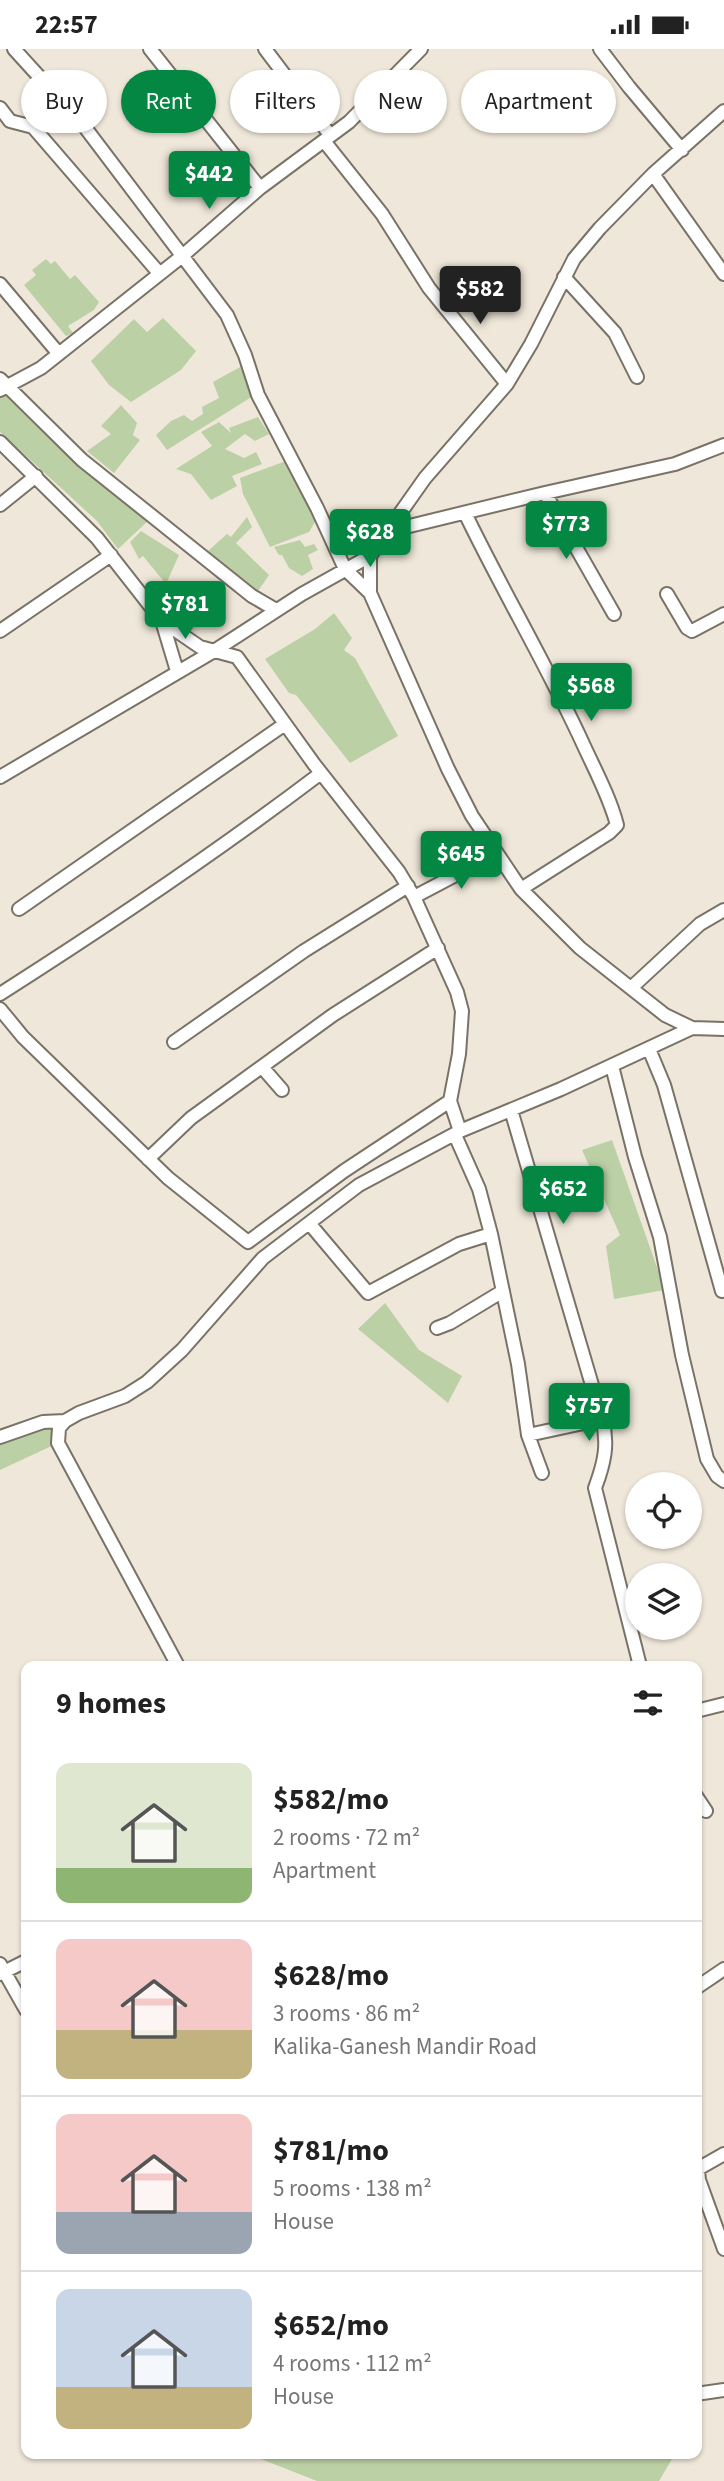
<!DOCTYPE html>
<html lang="en">
<head>
<meta charset="utf-8">
<style>
	body { margin:0; font-family:"Source Sans 3",sans-serif; background:#f6f6f6; color:#222; height:100vh; display:flex; flex-direction:column; font-size:26px; white-space:nowrap }
	* { box-sizing:border-box; margin:0 }
	p { font-size:23px; color:#767676 }
	.icon { flex:none; width:38px; height:38px; fill:none; stroke:currentColor; stroke-width:2; stroke-linecap:round; stroke-linejoin:round }
	.map { position:relative; flex:1; overflow:hidden }
	.sheet { position:absolute; left:21px; top:1612px; width:681px; height:798px; display:flex; flex-direction:column; background:#fff; border-radius:14px; box-shadow:0 2px 5px #0004 }
	.sheet>* { flex:none }
	.top-card { position:absolute; left:21px; top:21px; width:682px; height:63px; display:flex; gap:14px }
	.fabs { position:absolute; left:625px; top:1423px; display:grid; gap:14px }
	.fabs a { display:grid; place-items:center; width:77px; height:77px; border-radius:50%; background:#fff; box-shadow:0 2px 5px #0004; font-size:35px }
	.price { position:absolute; translate:-50% -60px; padding:0 16px; border-radius:7px; background:#048742; color:#fff; font-size:23px; line-height:46px; filter:drop-shadow(0 2px 4px #0008) }
	.price::after { content:''; position:absolute; left:50%; top:42px; width:21px; height:16px; margin-left:-10px; background:inherit; clip-path:polygon(0 0,100% 0,50% 100%) }
	.price.on { background:#222; color:#fff }
	ul { padding:0; list-style:none }
	li { display:flex; align-items:center; gap:21px; height:175px; padding:0 35px }
	li+li { border-top:2px solid #e0e0e0 }
	li span { display:grid; place-items:center; flex:none; width:196px; height:140px; border-radius:14px; color:#555 }
	li>.icon { margin-inline-start:auto }
	span .icon { width:84px; height:84px; fill:#fffc; stroke-width:1 }
	li b { font-size:30px }
	h2 { display:flex; justify-content:space-between; align-items:center; height:84px; padding:0 35px; font-size:30px }
	.chip { padding:0 24px; border-radius:32px; background:#fff; box-shadow:0 2px 5px #0004; font-size:24px; line-height:63px }
	.chip.on { background:#048742; color:#fff }
	.status { display:flex; justify-content:space-between; align-items:center; height:49px; padding:0 35px; background:#fff; direction:ltr }
	.status svg { height:19px; fill:currentColor }
	.map>svg:first-child { display:block }
	.green { fill:#bcd0a5 }
	.lines { fill:none; stroke-linecap:round; stroke-linejoin:round }
	.minor-casing { stroke:#797266; stroke-width:16 }
	.minor { stroke:#fff; stroke-width:12 }
</style>
</head>
<body>
<div class="status"><b>22:57</b><svg viewBox="0 0 49 12"><path d="M0 12V9h3v3zM5 12V6h3v6zM10 12V3h3v9zM15 12V0h3v12zM26 1h20v11H26zM47 4h2v5h-2z"/></svg></div>
<div class="map">
<svg width="724" height="2432" viewBox="0 0 724 2432">
	<rect width="100%" height="100%" fill="#efe8da"/>
	<!-- green -->
	<path class="green" d="M46,210l5,5 4,-3 15,18 5,-4 24,27 -5,8 -26,16 5,7 -7,3 -42,-51 12,-10 -4,-5z
		M163,269l33,33 -15,19 -50,32 -22,-17 -18,-24 43,-42 13,13z
		M242,317l11,30 -86,54 -11,-15 15,-14 13,-6 8,6 11,-7 -1,-7 17,-9 -6,-16z
		M5,342l144,129 -31,29 -21,-28 -97,-89v-38z
		M121,356l16,18 -4,12 7,5 -26,33 -27,-22 24,-17 -10,-8z
		M258,368l11,17 -14,7 -10,-7 -20,15 19,9 12,-6 6,12 -30,12 5,10 -26,14 -20,-26 -15,-5 36,-23 -11,-14 18,-10 12,11 -2,-5z
		M286,412l30,59 -7,12 -39,15 -27,-53 -3,-16z
		M247,468l5,10 -16,16 33,32 -11,16 -50,-40 19,-17 4,3z
		M141,482l38,24 -13,29 -23,-28 -4,3 -9,-17z
		M300,491l5,7 9,-3 4,6 -10,5 5,14 -11,7 -13,-8 -7,-13h-3l-5,-8z
		M334,564l18,25 -8,12 11,8 43,78 -48,27 -54,-68 -7,-2 -24,-34 50,-30z
		M612,1091l53,150 -51,9 -8,-53 14,-11 -38,-85z
		M385,1254l34,47 43,26 -14,27 -90,-74z
		M48,1377l9,11 1,6 -58,27v-33z
		M248,2405h427l-16,27h-342z"/>
	<g class="lines">
		<!-- minor casing -->
		<g class="minor-casing">
			<path id="minor" d="M14,0l70,77 143,189 18,40 13,40 59,113 28,61 25,24
				M150,0l110,139
				M265,0l65,86
				M600,0l29,38 53,63
				M0,59l10,13 23,6 126,146
				M724,62l-71,63 -53,54 -26,31 -43,85 -24,40 -82,94 -55,78v37l78,176 24,47 49,73 59,59 85,67 27,13 32,1
				M324,92l58,73 47,74 78,96
				M653,125l71,100
				M564,228l51,56 22,44
				M0,235l59,70
				M0,330l82,81 170,136 24,14
				M0,341l41,-22 140,-111 79,-69 89,-66 72,-73
				M0,393l97,96 65,83 38,26 37,10 77,107 85,108 15,25 43,95 5,19 -3,43 -9,47 10,30 101,-42 131,-61
				M545,444l69,121
				M0,456l36,-29
				M465,464c38,79 83,154 119,233 12,26 26,52 33,79l-8,8 -88,56
				M389,482l156,-38 130,-29 49,-19
				M667,545l20,34 5,3 32,-17
				M162,572l15,50
				M0,582l111,-76
				M0,728l214,-126 88,-57 68,-38
				M414,848l55,-29 30,-10
				M19,860l266,-185
				M631,939l69,-64 24,-14
				M0,945c110,-70 217,-142 321,-221
				M0,960l23,28 145,141 80,64 96,-71 106,-70
				M174,993l130,-91 104,-65
				M649,1000l15,36 58,206
				M612,1017l23,91 25,80 22,118 25,104 10,17 7,5
				M262,1018l20,23
				M511,1061l91,309 -74,16
				M455,1086l24,54 12,45 27,130 10,71 14,38
				M148,1110l43,-41 142,-103 105,-67
				M309,1174l59,70 91,-49 32,-10
				M437,1279l13,-5 53,-32
				M602,1370c7,25 2,45 -7,69l45,178
				M65,1372l-6,7 -1,15 120,223
				M0,1388l43,-15 22,-1 14,-8 46,-17 22,-14 35,-32 81,-92 96,-73 101,-54
				M696,1662l28,-7
				M696,1747l10,15
				M0,1915l26,46
				M0,1925l26,-13
				M696,1939l28,-19
				M696,2121l28,-16
				M698,2121l1,10 25,69
				M696,2345l28,-4"/>
		</g>
		<!-- minor -->
		<use href="#minor" class="minor"/>
	</g>
</svg>
<div class="fabs">
<a><svg class="icon" aria-label="locate" viewBox="0 0 24 24"><circle cx="12" cy="12" r="6"/><path d="M12 2v4M12 18v4M2 12h4M18 12h4"/></svg></a>
<a><svg class="icon" aria-label="layers" viewBox="0 0 24 24"><path d="M12 4l9 5-9 5-9-5zM3 14l9 5 9-5"/></svg></a>
</div>
<b class="price" style="left:209px;top:162px">$442</b>
<b class="price on" style="left:480px;top:277px">$582</b>
<b class="price" style="left:566px;top:512px">$773</b>
<b class="price" style="left:370px;top:520px">$628</b>
<b class="price" style="left:185px;top:592px">$781</b>
<b class="price" style="left:591px;top:674px">$568</b>
<b class="price" style="left:461px;top:842px">$645</b>
<b class="price" style="left:563px;top:1177px">$652</b>
<b class="price" style="left:589px;top:1394px">$757</b>
<div class="top-card">
<a class="chip">Buy</a>
<a class="chip on">Rent</a>
<a class="chip">Filters</a>
<a class="chip">New</a>
<a class="chip">Apartment</a>
</div>
<section class="sheet">
<h2>9 homes<svg class="icon" aria-label="filters" viewBox="0 0 24 24"><path d="M4 7h16M4 17h16"/><circle cx="9" cy="7" r="2"/><circle cx="15" cy="17" r="2"/></svg></h2>
<ul>
<li><span style="background:linear-gradient(#dfe7d0 75%,#8fb573 0)"><svg class="icon" aria-label="home" viewBox="0 0 24 24"><path d="M3 11l9-7 9 7M6 9v11h12V9"/></svg></span><div><b>$582/mo</b><p>2 rooms · 72 m²</p><p>Apartment</p></div></li>
<li><span style="background:linear-gradient(#f6c9c9 65%,#c2b280 0)"><svg class="icon" aria-label="home" viewBox="0 0 24 24"><path d="M3 11l9-7 9 7M6 9v11h12V9"/></svg></span><div><b>$628/mo</b><p>3 rooms · 86 m²</p><p>Kalika-Ganesh Mandir Road</p></div></li>
<li><span style="background:linear-gradient(#f6c9c9 70%,#9aa5b1 0)"><svg class="icon" aria-label="home" viewBox="0 0 24 24"><path d="M3 11l9-7 9 7M6 9v11h12V9"/></svg></span><div><b>$781/mo</b><p>5 rooms · 138 m²</p><p>House</p></div></li>
<li><span style="background:linear-gradient(#c9d6e8 70%,#c2b280 0)"><svg class="icon" aria-label="home" viewBox="0 0 24 24"><path d="M3 11l9-7 9 7M6 9v11h12V9"/></svg></span><div><b>$652/mo</b><p>4 rooms · 112 m²</p><p>House</p></div></li>
</ul>
</section>
</div>
</body>
</html>
